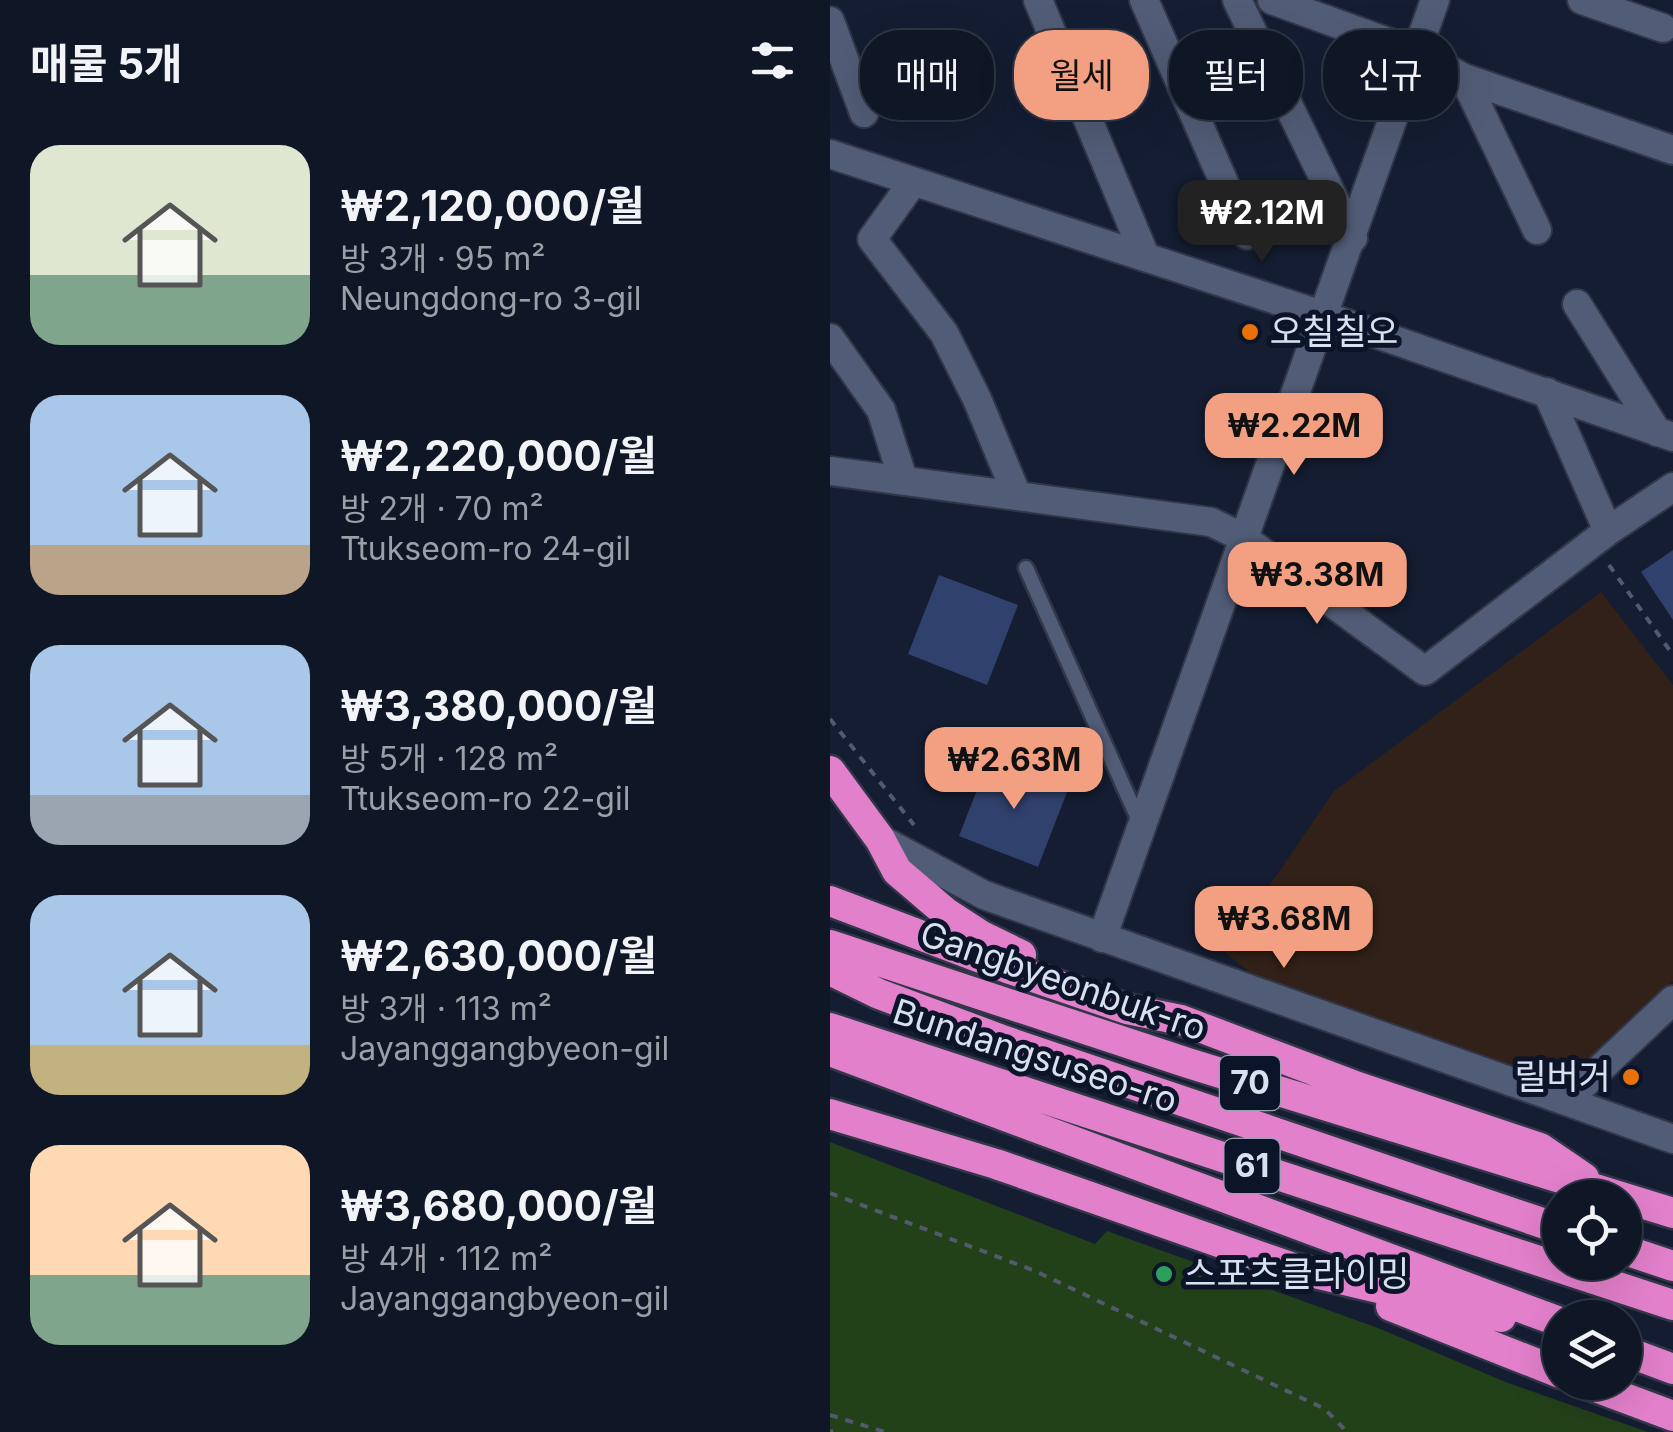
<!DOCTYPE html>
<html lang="ko">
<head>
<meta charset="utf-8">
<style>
	body { margin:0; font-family:Inter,"Noto Sans KR",sans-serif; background:#181f2e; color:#f1f3f6; height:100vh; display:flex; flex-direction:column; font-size:38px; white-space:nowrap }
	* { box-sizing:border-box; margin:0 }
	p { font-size:32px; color:#9b9fa7 }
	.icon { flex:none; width:55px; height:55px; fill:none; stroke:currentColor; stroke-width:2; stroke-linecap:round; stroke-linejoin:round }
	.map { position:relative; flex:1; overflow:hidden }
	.panel { display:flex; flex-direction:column; background:#0f1626; width:830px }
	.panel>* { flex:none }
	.banner { position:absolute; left:30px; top:30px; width:662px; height:90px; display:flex; gap:20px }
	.controls { position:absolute; left:712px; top:1180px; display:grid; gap:20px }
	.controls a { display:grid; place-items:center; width:100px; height:100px; border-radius:50%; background:#0f1626; box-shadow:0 10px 40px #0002,0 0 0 2px #2f3543; font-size:50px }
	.price { position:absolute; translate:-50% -85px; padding:0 22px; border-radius:20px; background:#f3a082; color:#111; font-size:32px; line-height:65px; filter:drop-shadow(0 2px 5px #0008) }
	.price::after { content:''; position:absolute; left:50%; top:60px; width:30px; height:22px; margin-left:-15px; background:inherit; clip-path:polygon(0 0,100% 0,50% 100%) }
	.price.on { background:#222; color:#fff }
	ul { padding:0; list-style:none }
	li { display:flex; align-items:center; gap:30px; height:250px; padding:0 30px }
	li span { display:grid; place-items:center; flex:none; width:280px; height:200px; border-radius:30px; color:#555 }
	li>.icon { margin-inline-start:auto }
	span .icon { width:120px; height:120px; fill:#fffc; stroke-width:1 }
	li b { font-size:42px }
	h2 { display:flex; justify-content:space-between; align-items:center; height:120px; padding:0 30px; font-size:42px }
	.chip { padding:0 35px; border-radius:40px; background:#0f1626; box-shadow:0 10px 40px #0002,0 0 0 2px #2f3543; font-size:35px; line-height:90px }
	.chip.on { background:#f3a082; color:#111 }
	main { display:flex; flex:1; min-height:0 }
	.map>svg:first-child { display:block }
	.education { fill:#312118 }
	.green { fill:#234119 }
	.building { fill:#30416d }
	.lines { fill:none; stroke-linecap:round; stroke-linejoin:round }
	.lane-casing { stroke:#313748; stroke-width:19 }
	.street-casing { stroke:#313748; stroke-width:32 }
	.highway-casing { stroke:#313748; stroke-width:35 }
	.path { stroke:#525a6d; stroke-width:4; stroke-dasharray:8 8; stroke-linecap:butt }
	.lane { stroke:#515c76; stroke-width:14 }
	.street { stroke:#515c76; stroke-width:28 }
	.highway { stroke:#e380cc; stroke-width:30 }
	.food-dot { fill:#e8710a; stroke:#0b1428; stroke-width:4 }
	.leisure-dot { fill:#2e9e5b; stroke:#0b1428; stroke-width:4 }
	.labels { text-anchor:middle; stroke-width:10; stroke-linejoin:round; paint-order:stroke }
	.shield { fill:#0b1428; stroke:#9ba3b3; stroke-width:2.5 }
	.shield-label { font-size:32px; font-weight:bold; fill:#d9e0ef }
	.poi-label { font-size:35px; fill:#d9e0ef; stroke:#0b1428; text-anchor:start }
	.street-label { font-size:35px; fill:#d9e0ef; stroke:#0b1428 }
</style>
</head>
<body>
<main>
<section class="panel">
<h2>매물 5개<svg class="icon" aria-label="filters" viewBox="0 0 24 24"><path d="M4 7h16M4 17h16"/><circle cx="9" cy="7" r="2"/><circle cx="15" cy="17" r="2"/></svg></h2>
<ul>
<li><span style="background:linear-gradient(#dfe7d0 65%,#7fa58c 0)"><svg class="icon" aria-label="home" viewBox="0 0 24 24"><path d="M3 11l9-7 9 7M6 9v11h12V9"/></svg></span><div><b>₩2,120,000/월</b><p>방 3개 · 95 m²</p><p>Neungdong-ro 3-gil</p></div></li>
<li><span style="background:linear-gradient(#a9c7e8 75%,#b9a48a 0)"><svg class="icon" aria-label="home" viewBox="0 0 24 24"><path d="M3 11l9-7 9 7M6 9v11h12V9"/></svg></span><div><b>₩2,220,000/월</b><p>방 2개 · 70 m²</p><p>Ttukseom-ro 24-gil</p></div></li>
<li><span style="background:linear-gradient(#a9c7e8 75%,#9aa5b1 0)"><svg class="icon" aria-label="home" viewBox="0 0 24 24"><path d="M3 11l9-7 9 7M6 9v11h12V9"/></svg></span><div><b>₩3,380,000/월</b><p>방 5개 · 128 m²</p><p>Ttukseom-ro 22-gil</p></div></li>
<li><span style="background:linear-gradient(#a9c7e8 75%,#c2b280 0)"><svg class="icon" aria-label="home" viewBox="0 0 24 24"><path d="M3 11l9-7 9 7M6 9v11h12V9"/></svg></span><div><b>₩2,630,000/월</b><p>방 3개 · 113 m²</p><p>Jayanggangbyeon-gil</p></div></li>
<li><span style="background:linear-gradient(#ffd9b3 65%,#7fa58c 0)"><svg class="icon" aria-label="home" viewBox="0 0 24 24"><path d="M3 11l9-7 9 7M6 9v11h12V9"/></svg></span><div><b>₩3,680,000/월</b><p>방 4개 · 112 m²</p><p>Jayanggangbyeon-gil</p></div></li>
</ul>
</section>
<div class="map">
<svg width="843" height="1432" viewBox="0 0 843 1432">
	<rect width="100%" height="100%" fill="#141d32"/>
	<!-- education -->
	<path class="education" d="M771,592l72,93v296l-118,113 -248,-77 -83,-65 110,-161z"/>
	<!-- green -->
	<path class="green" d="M0,1142l265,102 12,-13 271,97 130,55 140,49h-818z"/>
	<!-- building -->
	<path class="building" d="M843,550v70l-32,-48z
		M109,575l79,30 -31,80 -79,-31z
		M160,757l79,30 -31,80 -79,-31z"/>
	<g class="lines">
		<!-- lane casing -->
		<g class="lane-casing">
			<path id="lane" d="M196,568l114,255"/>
		</g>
		<!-- street casing -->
		<g class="street-casing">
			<path id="street" d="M208,0l107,256
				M314,0l103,235
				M407,0l116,238
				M442,0l146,53 46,25 209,72
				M752,0l81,28
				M0,21l34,92
				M634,78l73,152
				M0,154l492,161 351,122
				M83,182l-41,57 72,94 33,66 39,94
				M747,304l80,128
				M0,338l51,72 22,69
				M717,392l61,139
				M0,471l381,51 31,15 183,134 183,-140 65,-44
				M50,839l104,56 689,244
				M272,938l333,-938
				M737,1100l106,-100"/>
		</g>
		<!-- highway casing -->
		<g class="highway-casing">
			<path id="highway" d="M0,771l50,68 17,32 48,41 37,24 39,19
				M0,901l177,67 120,41 54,11 177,67 182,61 44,30
				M0,945l358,118 485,150
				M0,970l49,24 126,47 555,188
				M0,1028l843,277
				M0,1051l730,271
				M0,1114l166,50 297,104 208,49
				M795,1250l48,16
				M561,1306l169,67
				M795,1351l48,18
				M752,1382l91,34"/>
		</g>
		<!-- path -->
		<path class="path" d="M779,565l64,90
			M0,719l84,106
			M0,1193l205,78 290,138 22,23
			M0,1415l55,17
			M0,1431l3,1"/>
		<!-- lane -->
		<use href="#lane" class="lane"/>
		<!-- street -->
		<use href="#street" class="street"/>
		<!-- highway -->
		<use href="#highway" class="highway"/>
	</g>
	<!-- markers -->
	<g class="food-dot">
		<circle cx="420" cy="332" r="10"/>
		<circle cx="801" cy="1077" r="10"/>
	</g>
	<circle class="leisure-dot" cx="334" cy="1274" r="10"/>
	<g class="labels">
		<!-- shield labels -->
		<g class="shield">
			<rect x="390" y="1056" width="60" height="54" rx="8"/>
			<rect x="394.5" y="1139" width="55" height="54" rx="8"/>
		</g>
		<g class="shield-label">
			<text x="420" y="1094">70</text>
			<text x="422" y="1177">61</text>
		</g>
		<!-- poi labels -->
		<g class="poi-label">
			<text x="440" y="344">오칠칠오</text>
			<text x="781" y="1089" text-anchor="end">릴버거</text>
			<text x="354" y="1286">스포츠클라이밍</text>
		</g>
		<!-- street labels -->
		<g class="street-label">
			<text transform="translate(233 981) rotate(19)" y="12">Gangbyeonbuk-ro</text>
			<text transform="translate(205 1056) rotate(18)" y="12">Bundangsuseo-ro</text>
		</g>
	</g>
</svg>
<div class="controls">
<a><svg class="icon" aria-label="locate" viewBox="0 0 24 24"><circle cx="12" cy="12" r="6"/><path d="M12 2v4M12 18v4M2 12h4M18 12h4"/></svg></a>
<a><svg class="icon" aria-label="layers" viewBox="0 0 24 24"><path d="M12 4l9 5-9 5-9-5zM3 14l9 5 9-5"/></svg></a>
</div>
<b class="price on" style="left:432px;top:265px">₩2.12M</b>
<b class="price" style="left:464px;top:478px">₩2.22M</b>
<b class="price" style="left:487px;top:627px">₩3.38M</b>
<b class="price" style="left:184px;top:812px">₩2.63M</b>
<b class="price" style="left:454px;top:971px">₩3.68M</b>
<div class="banner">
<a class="chip">매매</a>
<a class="chip on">월세</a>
<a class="chip">필터</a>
<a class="chip">신규</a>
</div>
</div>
</main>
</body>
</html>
